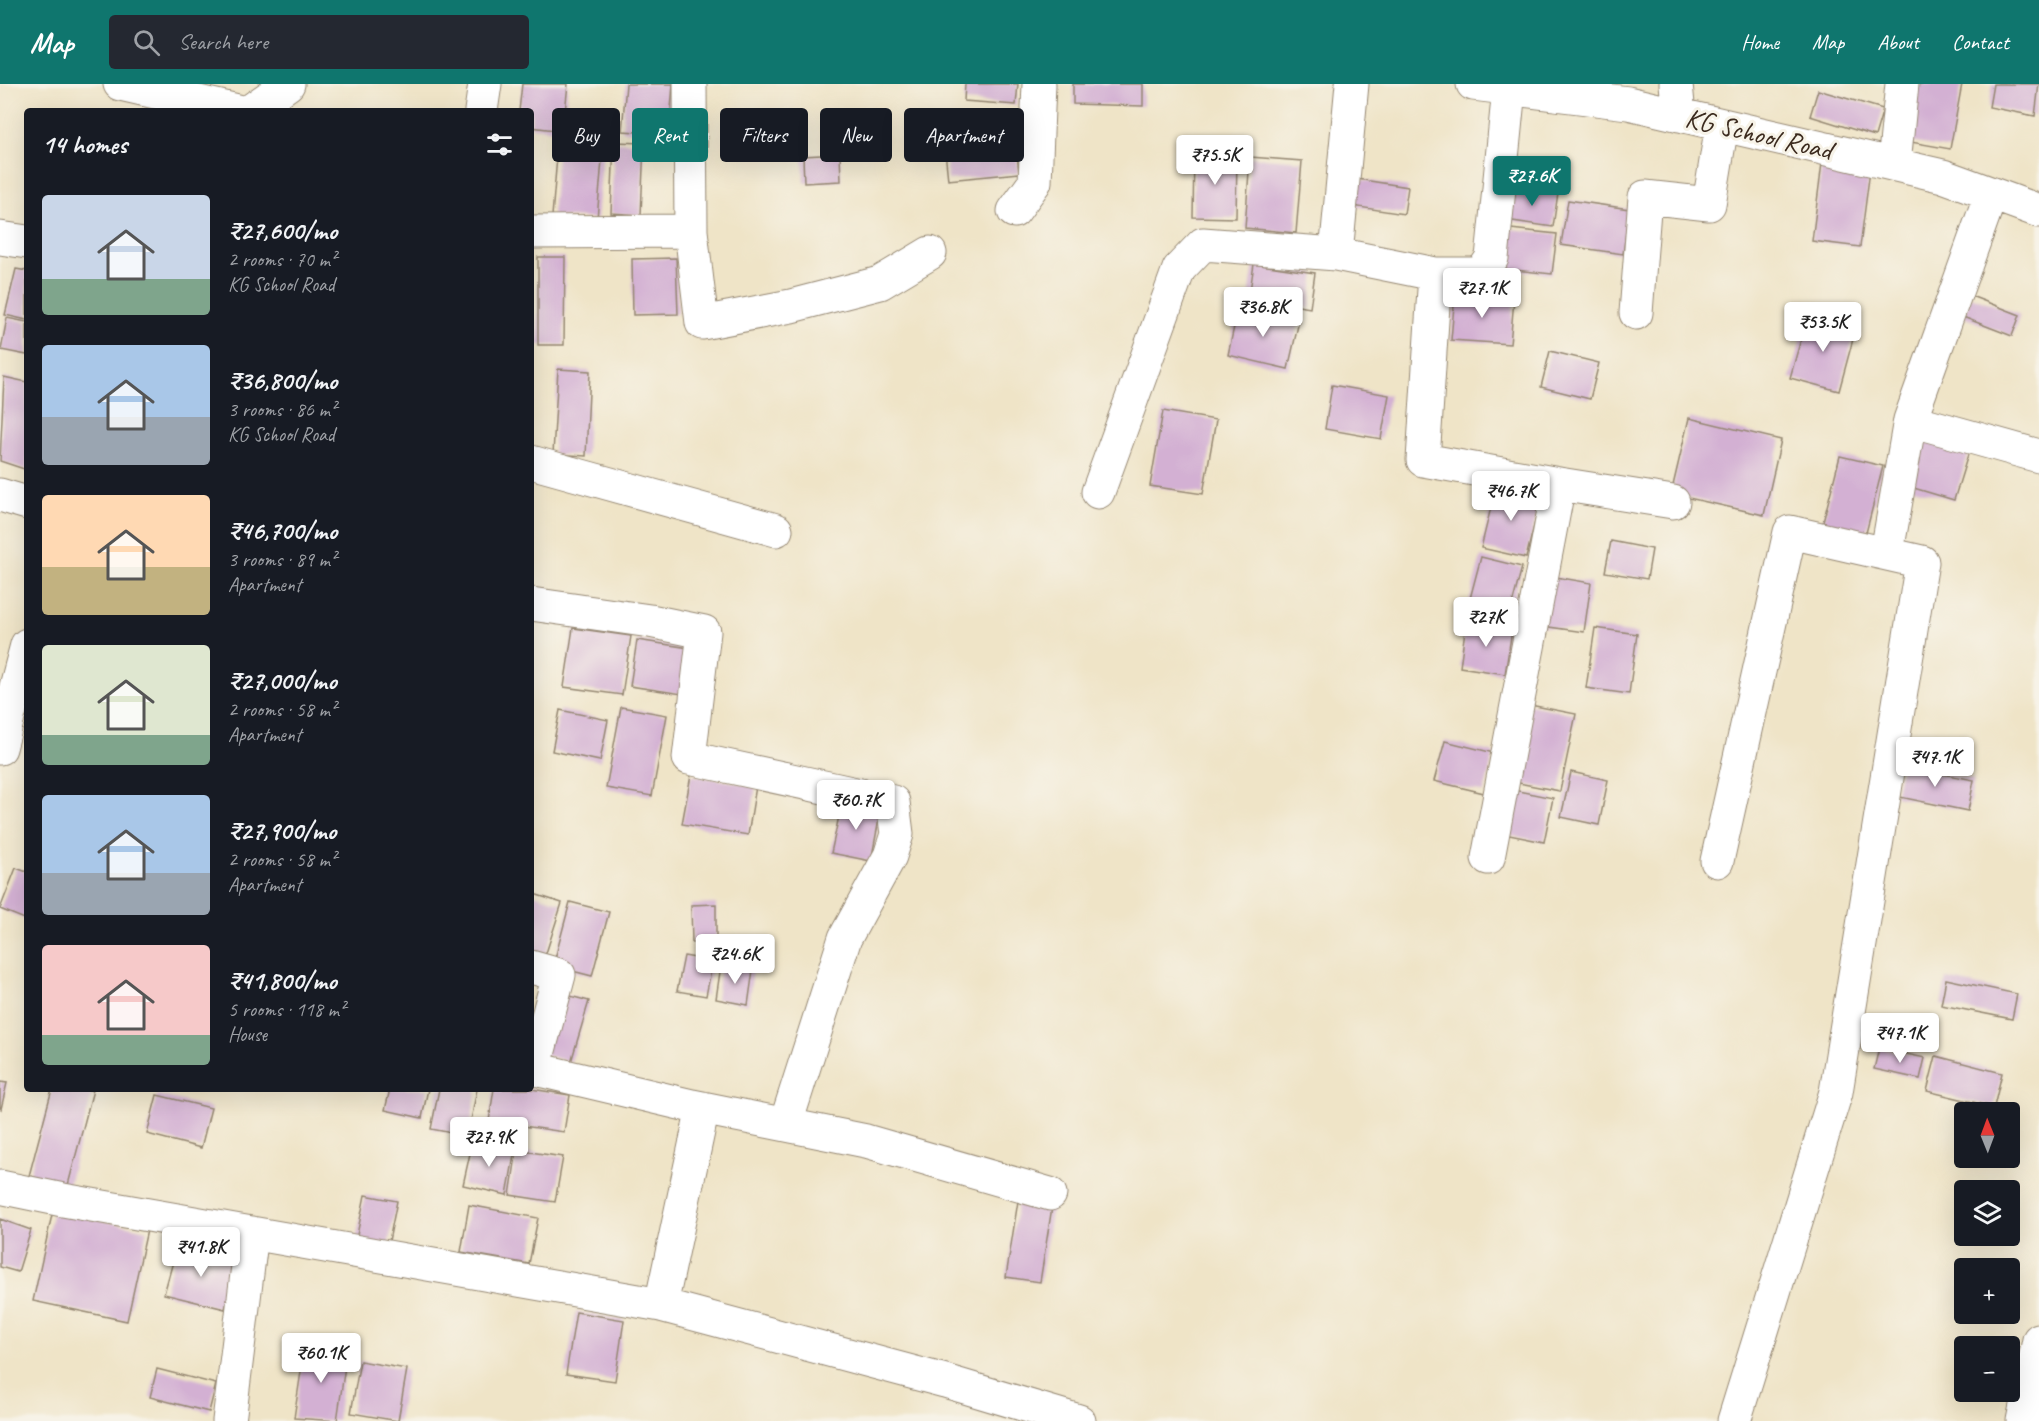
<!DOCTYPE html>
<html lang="en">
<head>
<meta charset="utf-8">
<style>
	body { margin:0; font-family:Caveat,sans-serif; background:#242831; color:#f1f3f6; height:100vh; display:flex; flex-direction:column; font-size:22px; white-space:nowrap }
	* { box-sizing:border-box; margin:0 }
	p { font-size:20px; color:#9ea1a6 }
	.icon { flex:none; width:33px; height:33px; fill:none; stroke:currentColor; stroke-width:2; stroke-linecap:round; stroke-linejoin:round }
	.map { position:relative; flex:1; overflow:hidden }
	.details { position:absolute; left:24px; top:24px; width:510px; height:984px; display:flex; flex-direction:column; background:#171b24; border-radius:6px; box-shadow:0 6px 24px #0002 }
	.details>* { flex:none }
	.top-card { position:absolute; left:552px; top:24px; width:570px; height:54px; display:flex; gap:12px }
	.needle { width:39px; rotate:359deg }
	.controls { position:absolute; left:1954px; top:1018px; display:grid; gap:12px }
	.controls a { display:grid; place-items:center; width:66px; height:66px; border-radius:6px; background:#171b24; box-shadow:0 6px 24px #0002; font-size:30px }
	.price { position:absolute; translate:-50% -51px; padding:0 14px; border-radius:6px; background:#fff; color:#222; font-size:20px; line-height:39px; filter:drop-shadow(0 2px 3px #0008) }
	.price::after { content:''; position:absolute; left:50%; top:36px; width:18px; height:14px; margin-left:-9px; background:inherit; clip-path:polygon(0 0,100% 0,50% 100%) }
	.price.selected { background:#0f766e; color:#fff }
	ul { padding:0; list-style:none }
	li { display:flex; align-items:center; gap:18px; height:150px; padding:0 18px }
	li span { display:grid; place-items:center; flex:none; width:168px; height:120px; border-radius:6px; color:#555 }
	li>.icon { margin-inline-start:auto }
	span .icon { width:72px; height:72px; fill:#fffc; stroke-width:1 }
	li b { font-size:26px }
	h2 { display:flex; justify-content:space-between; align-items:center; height:72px; padding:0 18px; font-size:26px }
	.tag { padding:0 21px; border-radius:6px; background:#171b24; box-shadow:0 6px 24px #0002; font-size:21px; line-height:54px }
	.tag.selected { background:#0f766e; color:#fff }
	header { display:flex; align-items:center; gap:36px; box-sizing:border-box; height:84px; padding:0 30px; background:#0f766e; color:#fff }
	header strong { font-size:28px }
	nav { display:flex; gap:33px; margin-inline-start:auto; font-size:21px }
	.search { width:420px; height:54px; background:#242831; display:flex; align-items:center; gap:15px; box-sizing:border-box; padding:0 21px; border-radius:6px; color:#9ea1a6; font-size:22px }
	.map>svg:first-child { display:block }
	.building { fill:#d3b0d3 }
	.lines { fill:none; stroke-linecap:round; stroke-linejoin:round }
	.minor-casing { stroke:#958772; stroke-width:35 }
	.minor { stroke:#fff; stroke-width:33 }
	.labels { text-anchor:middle; stroke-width:6; stroke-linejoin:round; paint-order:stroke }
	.street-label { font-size:28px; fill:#3b2a1e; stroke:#f7f3e8 }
</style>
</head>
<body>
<header>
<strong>Map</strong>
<div class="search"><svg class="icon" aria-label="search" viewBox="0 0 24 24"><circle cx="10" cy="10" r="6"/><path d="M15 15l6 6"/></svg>Search here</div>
<nav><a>Home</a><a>Map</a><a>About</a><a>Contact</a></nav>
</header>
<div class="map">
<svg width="2039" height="1337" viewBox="0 0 2039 1337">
	<rect width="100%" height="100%" fill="#f7f3e8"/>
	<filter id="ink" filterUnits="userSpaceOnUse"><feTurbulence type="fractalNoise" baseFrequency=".0167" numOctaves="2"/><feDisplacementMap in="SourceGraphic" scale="12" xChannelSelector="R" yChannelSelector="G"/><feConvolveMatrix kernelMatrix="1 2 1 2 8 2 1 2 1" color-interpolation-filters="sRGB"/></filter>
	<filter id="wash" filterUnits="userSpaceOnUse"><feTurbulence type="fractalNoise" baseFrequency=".008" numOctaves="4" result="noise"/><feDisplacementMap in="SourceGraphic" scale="24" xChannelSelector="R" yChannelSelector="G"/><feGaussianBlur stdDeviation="1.35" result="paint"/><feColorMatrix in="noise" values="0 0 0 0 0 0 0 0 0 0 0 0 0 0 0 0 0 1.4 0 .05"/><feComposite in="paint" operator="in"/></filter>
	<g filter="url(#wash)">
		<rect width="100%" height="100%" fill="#efe4c7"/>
		<g id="blocks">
			<!-- building -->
			<path class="building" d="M522,0h46l-5,47 -32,-4v-16h-12z
				M626,0h47l-4,50 -47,-3z
				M965,0h53l-2,21 -52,-4z
				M1073,0h70v22l-70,-2z
				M1916,0h46l-12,65 -45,-8z
				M1993,0h46l-4,32 -46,-9z
				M1818,6l65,19 -8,27 -65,-20z
				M614,58l30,1 -3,72 -30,-2z
				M1016,60l3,29 -71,7 -3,-29z
				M558,61l45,3 -6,71 -45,-3z
				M840,70l1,27 -37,2 -1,-27z
				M1194,70l43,1 -1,63 -43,-1z
				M1250,73l52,4 -6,72 -51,-5z
				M1822,79l48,7 -10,77 -48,-6z
				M1357,95l51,8 -4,27 -52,-8z
				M1510,103l48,6 -5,34 -47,-7z
				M1568,116l61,9 -6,45 -62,-9z
				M1502,144l55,6 -5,40 -55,-6z
				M538,173h27l-1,88h-26z
				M676,174l2,56 -45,1 -1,-56z
				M1254,180l61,9 -5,35 -61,-10z
				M16,185l11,2v49l-22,-5z
				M1455,210l59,6 -4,44 -59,-4z
				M1971,212l49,19 -8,21 -49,-19z
				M1238,224l61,13 -11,48 -60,-14z
				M1808,230l48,14 -17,63 -49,-13z
				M7,234l20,4v33l-26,-5z
				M1550,267l49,12 -9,36 -49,-12z
				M558,285l32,2 -4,85 -33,-2z
				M4,293l23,5v88l-27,-9z
				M1332,301l57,10 -8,44 -56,-10z
				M1163,327l53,9 -13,74 -53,-8z
				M1689,334l92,22 -17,75 -93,-21z
				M1924,349l46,15 -16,52 -47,-14z
				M1840,372l43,10 -19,75 -43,-11z
				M1496,403l45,10 -15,61 -45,-10z
				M1611,457l41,8 -5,30 -42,-7z
				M1481,473l41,10 -14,53 -41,-10z
				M1550,492l41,7 -7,49 -42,-6z
				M1466,539l46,7 -7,44 -45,-7z
				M573,544l58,8 -9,59 -58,-8z
				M1595,544l42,6 -8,60 -43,-6z
				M637,556l52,8 -7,46 -52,-8z
				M1525,620l51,10 -16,77 -52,-10z
				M621,623l46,8 -15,81 -46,-8z
				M560,626l48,10 -8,41 -48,-10z
				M1445,657l49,12 -10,40 -50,-12z
				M1901,682l73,14 -6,31 -73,-15z
				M1571,688l37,8 -9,45 -38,-8z
				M691,691l65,11 -8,49 -66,-11z
				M1508,705l45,9 -9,44 -45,-9z
				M842,718l39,7 -10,52 -40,-8z
				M16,784l11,4v48l-27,-11z
				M531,809l31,10 -21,66 -10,-3z
				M570,818l39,10 -17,64 -39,-10z
				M716,820v38l-24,1 -1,-38z
				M684,872l29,5 -7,35 -29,-5z
				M721,881l32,5 -5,35 -32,-6z
				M1946,895l71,15 -5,25 -71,-14z
				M559,909l30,8 -18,61 -30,-8z
				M1879,964l46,10 -5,21 -46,-10z
				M1936,972l66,17 -8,34 -67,-16z
				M0,998l7,1 -6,26 -1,-1z
				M52,1005l41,1 -25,95 -39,-9z
				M390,1005h38l-6,29 -37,-8z
				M439,1005h38l-9,47 -37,-7z
				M494,1005h37l39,6 -6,37 -75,-11z
				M157,1011l54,13 -10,40 -54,-14z
				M473,1056l42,10 -8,45 -44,-10z
				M517,1066l46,7 -8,45 -45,-7z
				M365,1111l32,6 -10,50 -32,-6z
				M1018,1117l34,6 -12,75 -34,-5z
				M469,1121l69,13 -9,46 -68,-12z
				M53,1126l94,20 -20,91 -94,-20z
				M0,1135l31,11 -13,42 -18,-5z
				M177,1163l60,16 -12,46 -61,-15z
				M576,1228l48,8 -9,61 -49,-7z
				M305,1261l42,7 -10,69 -43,-3z
				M360,1277l47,8 -9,52 -47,-8z
				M157,1285l59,15 -7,28 -59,-15z"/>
		</g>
	</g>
	<g filter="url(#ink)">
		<use href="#blocks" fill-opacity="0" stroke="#958772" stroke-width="1.5"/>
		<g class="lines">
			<!-- minor casing -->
			<g class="minor-casing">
				<path id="minor" d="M120,0l118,27
					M690,0l1,147 11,92 89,-17 89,-23 50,-30
					M1473,0l155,19 315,73 96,35
					M1676,0l3,31
					M250,27l38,-27
					M481,27l4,-27
					M1894,80l8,-80
					M1014,127l21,-29 4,-98
					M531,148l160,-1
					M0,154l27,4
					M1336,170l16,-170
					M1435,190h40l9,-4 8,-12 17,-169
					M1636,229l9,-116 64,7 13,-79
					M1910,336l81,-226
					M531,378l245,68
					M1559,400l114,18
					M1098,408l81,-223 24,-25 133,10 99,20 -12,186 136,24 -71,374
					M0,411l27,8
					M1887,468l23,-132 129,36
					M531,520l119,17 54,11 -15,126 204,44 4,32 -7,22 -45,82 -59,185
					M0,664l27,-103
					M1717,777l73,-329 132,30 -86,530 -102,329
					M531,883l28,8 -25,94
					M531,984l161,38 174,35 184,53
					M0,1103l63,13 598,105 284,76 134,40
					M661,1221l42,-197
					M229,1337l23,-188
					M2023,1337l16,-81"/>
			</g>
			<!-- minor -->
			<use href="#minor" class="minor"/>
		</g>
	</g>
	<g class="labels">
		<!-- street labels -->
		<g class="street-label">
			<text transform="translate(1759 49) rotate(13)" y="10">KG School Road</text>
		</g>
	</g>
</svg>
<div class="controls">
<a><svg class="needle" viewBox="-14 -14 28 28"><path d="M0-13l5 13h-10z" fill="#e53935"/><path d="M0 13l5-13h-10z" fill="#9ea1a6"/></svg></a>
<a><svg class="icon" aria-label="layers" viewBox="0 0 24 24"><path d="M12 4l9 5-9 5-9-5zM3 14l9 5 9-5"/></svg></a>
<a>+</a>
<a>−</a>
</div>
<b class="price" style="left:1215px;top:102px">₹75.5K</b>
<b class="price selected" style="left:1532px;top:123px">₹27.6K</b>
<b class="price" style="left:1482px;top:235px">₹27.1K</b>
<b class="price" style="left:1263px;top:254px">₹36.8K</b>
<b class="price" style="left:1823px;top:269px">₹53.5K</b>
<b class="price" style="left:1511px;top:438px">₹46.7K</b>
<b class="price" style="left:1486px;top:564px">₹27K</b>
<b class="price" style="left:1935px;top:704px">₹47.1K</b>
<b class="price" style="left:856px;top:747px">₹60.7K</b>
<b class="price" style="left:735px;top:901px">₹24.6K</b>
<b class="price" style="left:1900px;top:980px">₹47.1K</b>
<b class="price" style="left:489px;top:1084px">₹27.9K</b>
<b class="price" style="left:201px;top:1194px">₹41.8K</b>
<b class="price" style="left:321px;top:1300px">₹60.1K</b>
<div class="top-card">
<a class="tag">Buy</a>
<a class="tag selected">Rent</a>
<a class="tag">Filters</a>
<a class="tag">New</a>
<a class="tag">Apartment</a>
</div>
<section class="details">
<h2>14 homes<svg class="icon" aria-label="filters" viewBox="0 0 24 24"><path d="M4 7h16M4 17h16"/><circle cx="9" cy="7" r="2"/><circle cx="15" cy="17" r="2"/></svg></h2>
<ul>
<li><span style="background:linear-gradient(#c9d6e8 70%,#7fa58c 0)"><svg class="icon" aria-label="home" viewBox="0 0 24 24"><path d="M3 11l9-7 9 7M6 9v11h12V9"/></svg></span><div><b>₹27,600/mo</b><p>2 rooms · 70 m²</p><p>KG School Road</p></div></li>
<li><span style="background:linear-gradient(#a9c7e8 60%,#9aa5b1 0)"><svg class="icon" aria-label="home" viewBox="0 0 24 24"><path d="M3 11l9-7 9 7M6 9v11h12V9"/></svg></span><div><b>₹36,800/mo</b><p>3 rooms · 86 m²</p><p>KG School Road</p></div></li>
<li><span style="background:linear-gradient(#ffd9b3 60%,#c2b280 0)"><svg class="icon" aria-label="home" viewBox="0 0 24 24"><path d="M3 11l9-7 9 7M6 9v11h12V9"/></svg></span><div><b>₹46,700/mo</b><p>3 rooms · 89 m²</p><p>Apartment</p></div></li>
<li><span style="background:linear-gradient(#dfe7d0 75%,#7fa58c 0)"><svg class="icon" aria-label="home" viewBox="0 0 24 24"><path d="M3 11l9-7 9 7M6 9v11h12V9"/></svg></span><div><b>₹27,000/mo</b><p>2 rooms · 58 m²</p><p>Apartment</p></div></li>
<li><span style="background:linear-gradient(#a9c7e8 65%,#9aa5b1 0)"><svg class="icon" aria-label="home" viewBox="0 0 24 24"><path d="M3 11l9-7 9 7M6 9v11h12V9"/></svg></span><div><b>₹27,900/mo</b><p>2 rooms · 58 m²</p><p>Apartment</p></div></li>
<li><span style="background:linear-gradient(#f6c9c9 75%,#7fa58c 0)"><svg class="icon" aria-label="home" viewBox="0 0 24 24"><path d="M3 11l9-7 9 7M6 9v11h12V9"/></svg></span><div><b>₹41,800/mo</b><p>5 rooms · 118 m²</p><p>House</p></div></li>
</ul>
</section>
</div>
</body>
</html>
